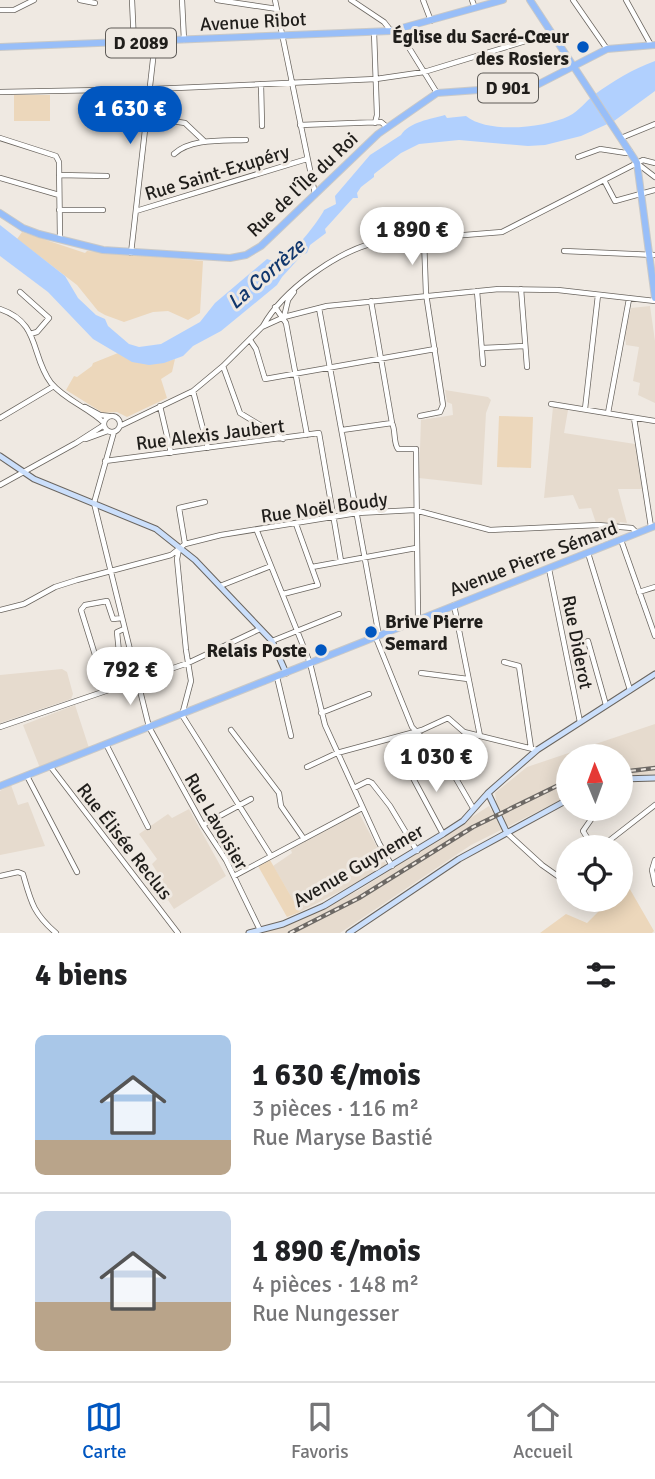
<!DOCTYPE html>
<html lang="fr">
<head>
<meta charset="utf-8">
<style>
	body { margin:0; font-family:Signika,sans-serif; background:#f2f2f2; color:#202124; height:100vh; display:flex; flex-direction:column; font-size:26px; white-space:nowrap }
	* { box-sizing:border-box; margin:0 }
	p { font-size:23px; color:#757577 }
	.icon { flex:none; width:38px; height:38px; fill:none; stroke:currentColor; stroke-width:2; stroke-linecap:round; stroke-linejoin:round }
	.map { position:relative; height:933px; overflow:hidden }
	.panel { display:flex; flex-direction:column; background:#fff; flex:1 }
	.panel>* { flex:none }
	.needle { width:46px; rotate:359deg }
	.buttons { position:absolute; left:556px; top:744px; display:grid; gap:14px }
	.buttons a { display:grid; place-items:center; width:77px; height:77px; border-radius:50%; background:#fff; box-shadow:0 4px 18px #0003; font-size:35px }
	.price { position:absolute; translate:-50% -60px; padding:0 16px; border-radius:24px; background:#fff; color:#222; font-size:23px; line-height:46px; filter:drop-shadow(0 2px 4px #0008) }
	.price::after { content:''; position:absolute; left:50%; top:42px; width:21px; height:16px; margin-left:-10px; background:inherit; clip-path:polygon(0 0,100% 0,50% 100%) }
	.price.selected { background:#0056c0; color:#fff }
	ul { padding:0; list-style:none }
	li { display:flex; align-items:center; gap:21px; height:175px; padding:0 35px }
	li+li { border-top:2px solid #e0e0e0 }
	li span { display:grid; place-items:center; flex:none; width:196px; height:140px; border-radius:10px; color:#555 }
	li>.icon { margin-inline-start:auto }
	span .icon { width:84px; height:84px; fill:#fffc; stroke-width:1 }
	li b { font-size:30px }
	h2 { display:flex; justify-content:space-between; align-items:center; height:84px; padding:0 35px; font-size:30px }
	.tabs { display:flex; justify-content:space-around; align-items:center; height:98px; border-top:2px solid #e0e0e0; background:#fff; font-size:19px; color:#757577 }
	.tabs a { display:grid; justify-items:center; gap:4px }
	.tabs .selected { color:#0056c0 }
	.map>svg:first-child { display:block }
	.built { fill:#e6dbce }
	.green { fill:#ecd7bb }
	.water { fill:#b1d0fe }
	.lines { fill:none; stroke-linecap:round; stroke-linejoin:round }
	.street-casing { stroke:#6a655f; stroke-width:6 }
	.secondary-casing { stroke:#6a655f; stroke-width:7 }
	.primary-casing { stroke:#c9c9c8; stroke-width:8 }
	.street { stroke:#fff; stroke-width:4.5 }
	.secondary { stroke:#cbdffb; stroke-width:5 }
	.primary { stroke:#98bef8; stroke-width:6 }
	.rail-casing { stroke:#6d6965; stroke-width:4.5 }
	.rail { stroke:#efe9e2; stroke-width:2; stroke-dasharray:5; stroke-linecap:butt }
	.poi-dot { fill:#0056c0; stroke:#efe9e2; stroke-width:2.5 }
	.labels { text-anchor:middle; stroke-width:6; stroke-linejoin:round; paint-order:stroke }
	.shield { fill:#efe9e2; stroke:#5e5b57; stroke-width:2 }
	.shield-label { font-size:18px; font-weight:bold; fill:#201e1b }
	.street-label { font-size:19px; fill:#201e1b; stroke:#efe9e2 }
	.poi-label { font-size:19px; font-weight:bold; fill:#201e1b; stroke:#efe9e2; text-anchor:end }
	.water-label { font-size:21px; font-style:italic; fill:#11376d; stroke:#efe9e2 }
</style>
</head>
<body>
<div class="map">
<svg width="655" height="933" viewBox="0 0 655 933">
	<rect width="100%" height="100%" fill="#efe9e2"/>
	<!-- built -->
	<path class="built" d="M650,306l5,35v62l-17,-8 2,-12 -7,-2 6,-34 -13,-2 -1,-12 6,-25z
		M445,390l43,7 3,3 -5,13 -4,72 -63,-7 2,-58 32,-5 -1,-11 -5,-2z
		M553,407l15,3 -4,23 71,11 7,45h-24l9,34 -7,-1 -2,3 -22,-2 -5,-15 -12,1 -6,-14 -29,3z
		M62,669l5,3 6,22 -2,5 -71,24v-48z
		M75,705l14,43 -49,20 -17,-43z
		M655,724v50l-34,3v-21h-52v40l-98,49 -131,88h-81l39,-12 61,-31 130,-84 2,4 6,-2 -2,-15 32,-26z
		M11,785l7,20 10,-3 17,44 -45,9v-64z
		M189,809l37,67 -52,33 -6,-9 -5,3 -16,-16 15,-7 -10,-16 5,-5 -18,-25 29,-20 4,4z
		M359,813l28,53 -29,18 -2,-1 -56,29 -27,-46 19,-13 -1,-3 2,-2z"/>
	<!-- green -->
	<path class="green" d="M14,95h36v26h-36z
		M22,232l63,21 2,-2 116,10 -3,52 -12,7 -20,-9 -15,1 -29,10 -19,-7 -7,-4 -21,-26 -60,-46z
		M118,353c20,11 34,14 57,6l-3,13 -11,7 6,19 -40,19 -10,-5 -14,1 -37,-23 8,-14 3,1 15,-11 1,-3z
		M499,416l34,1 -2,51 -34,-1z
		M270,860l30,52 -13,5 -29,-51z
		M624,879l30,52 -2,2h-112l26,-19 21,9 15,-15 -7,-7 2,-1h24v-19z"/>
	<!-- water -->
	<path class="water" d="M655,61v30l-41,30 -33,15 -36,9 -17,1 -69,-6 -40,4 -18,9 -27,21v3l-13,10 -4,6 1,5h-5l-28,31 1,4 -16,12 -3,8 -5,2 -20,22 -5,8 -56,46 -28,15 -10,10 -19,7 -15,2 -17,-3 -39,-23 -45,-47 -48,-36v-31l65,51 13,22 18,17 9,4 3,7 21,18 10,3 22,-3 39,-22 15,-19 52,-44 9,3c7,-8 16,-13 23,-19 4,-2 24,-29 25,-33l12,-6 -1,-8 35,-41 31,-20c8,-13 30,-16 44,-20l2,3 19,-2c22,18 78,12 103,0 10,-5 17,-15 25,-21 19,-14 39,-26 61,-34z"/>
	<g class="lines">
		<!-- street casing -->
		<g class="street-casing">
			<path id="street" d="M80,0l15,3
				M132,0l2,43
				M182,0l2,40
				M217,0l60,9
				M275,0l40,194
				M351,0l33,22 7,9
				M423,0l8,21
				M472,0l3,8
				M573,0l34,49
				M626,0l25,45
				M0,10h14l20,-10
				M398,30l39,63
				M374,32l3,83 -2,8
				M261,84l1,42
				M0,92l153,-3 223,-10 48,-7 128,-39
				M146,117l39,6 19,18
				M300,125l81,-3 6,5
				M0,138l56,18 3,6 1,77
				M621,138l34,-14
				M174,154c17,-16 50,-13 72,-14
				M578,157l22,-8 26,4 4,-2
				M638,164l17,13
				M59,175l48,1
				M0,178l59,17
				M605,182l10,19 40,-11
				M59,210h44
				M136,211l171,-52
				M564,251l91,4
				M131,253l24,-211
				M521,289l6,78
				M477,291l6,73
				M20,292l29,26 -12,14 -7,2
				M371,301l21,122c4,8 1,19 6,26h18l2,171
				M275,307l11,16 21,112
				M319,308l60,328
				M0,309c41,14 30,46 51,74 14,17 38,25 53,40
				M284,317l4,-17 6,-8
				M263,326c20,-36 73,-74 114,-84l125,-10 141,-72 12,3
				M250,340l6,9 9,30 170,-30
				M482,348l43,-2
				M223,366l17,47 43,26
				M193,391l15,57
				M551,404l104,17
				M160,406l11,47
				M85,407l15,8 9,1
				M585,409l13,-114
				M608,413l21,-114
				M104 424a8 8 0 1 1 16 0a8 8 0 1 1-16 0Z
				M420,416l20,-4 3,-7 -17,-111 -2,-55
				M0,418l54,-32
				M634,418l17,109
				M120,426l73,-35 30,-25 39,-39 22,-10 43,-11 172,-17 59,1 97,11
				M342,430l50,-7
				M114,432l-20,71 55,224 54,98 23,35 34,70
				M86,439l22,-8
				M105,461l214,-28 22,128
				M0,485l76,-42 28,-18
				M257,531l53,132 15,62 54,118 13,23
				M621,540l34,96
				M185,544l-6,-36 26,-6
				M179,549l-2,10 9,91 5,31 -9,34 89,141
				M588,553l42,137
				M312,567l104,-19
				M549,569l31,153
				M220,586l51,-20
				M639,592l16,-5
				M283,594l35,-9 -22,-61
				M454,605l26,131
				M0,610l24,-6 31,-17 22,-7 94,-25 14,-11 36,-9 136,-22 58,-3 75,20 108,-5 34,3 5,5
				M122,618l-9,1 -6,-18 -22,4 -4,5 15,48 23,-6 -2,-20 7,-3
				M376,638l36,89 35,36 26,45
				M272,641l67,-27
				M588,641l18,64
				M504,662l15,4 12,82
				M421,673l47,6
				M277,677l14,59
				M321,713l48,-19
				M0,727l188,-64 72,-34
				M231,730l48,63 2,13 23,33
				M106,744l42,83
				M406,765l37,69
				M50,766l128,167
				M307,767l30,-14 85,-23 26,-12 16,14 73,18
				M27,776l50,96
				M354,788l14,-7 4,2 18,23 27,45
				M203,825l48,-26
				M507,833l35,32 27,19
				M593,847l-10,-16 16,-23
				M601,847l54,-42
				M655,860l-3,10 3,14
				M0,876l18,-4 5,2c8,28 10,39 33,59
				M234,876l128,-68
				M587,900l3,3"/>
		</g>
		<!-- secondary casing -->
		<g class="secondary-casing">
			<path id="secondary" d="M0,456l34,23 122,50 39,31 77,81 14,32
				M621,779l34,-1
				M488,793l19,40
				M249,933l34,-9 41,-18 119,-72 20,-13 25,-28 49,-43 118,-76
				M349,933l110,-74 110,-60"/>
		</g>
		<!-- primary casing -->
		<g class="primary-casing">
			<path id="primary" d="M530,0l107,163 18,135
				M0,47l391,-16 112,-31
				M0,213l23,15 16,6 64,16 127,8 16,-3 15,-9 117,-112 59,-41 98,-7 72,-37 48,-4
				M0,786l655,-260"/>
		</g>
		<!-- street -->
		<use href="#street" class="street"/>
		<!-- secondary -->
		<use href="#secondary" class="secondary"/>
		<!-- primary -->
		<use href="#primary" class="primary"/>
		<!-- rail casing -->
		<g class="rail-casing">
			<path id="rail" d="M621,772l34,-4
				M290,933l69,-35 114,-71 96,-47"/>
		</g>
		<!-- rail -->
		<use href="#rail" class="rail"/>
	</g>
	<!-- markers -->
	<g class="poi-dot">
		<circle cx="583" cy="47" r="7"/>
		<circle cx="371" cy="632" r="7"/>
		<circle cx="321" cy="650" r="7"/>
	</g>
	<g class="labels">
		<!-- shield labels -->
		<g class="shield">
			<rect x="106" y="28.5" width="70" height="29" rx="5"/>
			<rect x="478" y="73.5" width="60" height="29" rx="5"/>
		</g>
		<g class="shield-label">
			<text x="141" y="49">D 2089</text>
			<text x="508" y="94">D 901</text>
		</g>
		<!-- street labels -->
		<g class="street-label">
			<text transform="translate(253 21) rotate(-3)" y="7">Avenue Ribot</text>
			<text transform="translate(217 172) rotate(-17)" y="7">Rue Saint-Exupéry</text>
			<text transform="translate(302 184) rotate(-43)" y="7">Rue de l'Île du Roi</text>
			<text transform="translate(210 434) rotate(-7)" y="7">Rue Alexis Jaubert</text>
			<text transform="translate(324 507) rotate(-8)" y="7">Rue Noël Boudy</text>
			<text transform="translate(533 558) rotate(-21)" y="7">Avenue Pierre Sémard</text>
			<text transform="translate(578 642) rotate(79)" y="7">Rue Diderot</text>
			<text transform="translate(217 821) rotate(60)" y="7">Rue Lavoisier</text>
			<text transform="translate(125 841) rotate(52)" y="7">Rue Élisée Reclus</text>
			<text transform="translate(358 865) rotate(-30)" y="7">Avenue Guynemer</text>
		</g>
		<!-- poi labels -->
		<g class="poi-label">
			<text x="569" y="43">Église du Sacré-Cœur<tspan x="569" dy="22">des Rosiers</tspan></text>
			<text x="385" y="628" text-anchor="start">Brive Pierre<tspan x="385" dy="22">Semard</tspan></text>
			<text x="307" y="657">Relais Poste</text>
		</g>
		<!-- water labels -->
		<g class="water-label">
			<text transform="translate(266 274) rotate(-41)" y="7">La Corrèze</text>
		</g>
	</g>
</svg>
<div class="buttons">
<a><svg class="needle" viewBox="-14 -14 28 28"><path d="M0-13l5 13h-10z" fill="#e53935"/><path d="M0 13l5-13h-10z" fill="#757577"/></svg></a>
<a><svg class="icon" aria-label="locate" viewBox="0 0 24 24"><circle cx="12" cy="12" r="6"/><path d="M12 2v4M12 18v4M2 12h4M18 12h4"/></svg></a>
</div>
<b class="price selected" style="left:130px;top:146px">1 630 €</b>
<b class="price" style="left:412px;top:267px">1 890 €</b>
<b class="price" style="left:130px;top:707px">792 €</b>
<b class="price" style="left:436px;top:794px">1 030 €</b>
</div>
<section class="panel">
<h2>4 biens<svg class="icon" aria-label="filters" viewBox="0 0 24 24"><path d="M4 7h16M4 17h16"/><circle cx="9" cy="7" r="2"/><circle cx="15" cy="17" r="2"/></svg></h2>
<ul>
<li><span style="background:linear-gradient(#a9c7e8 75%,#b9a48a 0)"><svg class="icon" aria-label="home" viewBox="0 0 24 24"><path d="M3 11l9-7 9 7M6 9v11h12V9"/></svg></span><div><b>1 630 €/mois</b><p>3 pièces · 116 m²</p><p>Rue Maryse Bastié</p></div></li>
<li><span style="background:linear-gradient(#c9d6e8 65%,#b9a48a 0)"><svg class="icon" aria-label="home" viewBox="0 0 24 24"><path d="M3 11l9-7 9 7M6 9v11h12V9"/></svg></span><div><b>1 890 €/mois</b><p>4 pièces · 148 m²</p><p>Rue Nungesser</p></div></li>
</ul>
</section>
<nav class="tabs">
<a class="selected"><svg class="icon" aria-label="map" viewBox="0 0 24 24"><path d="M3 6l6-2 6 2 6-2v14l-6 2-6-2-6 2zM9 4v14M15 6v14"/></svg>Carte</a>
<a><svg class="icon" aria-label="saved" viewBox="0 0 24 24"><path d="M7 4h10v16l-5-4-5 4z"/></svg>Favoris</a>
<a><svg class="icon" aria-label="home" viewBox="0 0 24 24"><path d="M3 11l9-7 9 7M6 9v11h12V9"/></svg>Accueil</a>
</nav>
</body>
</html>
